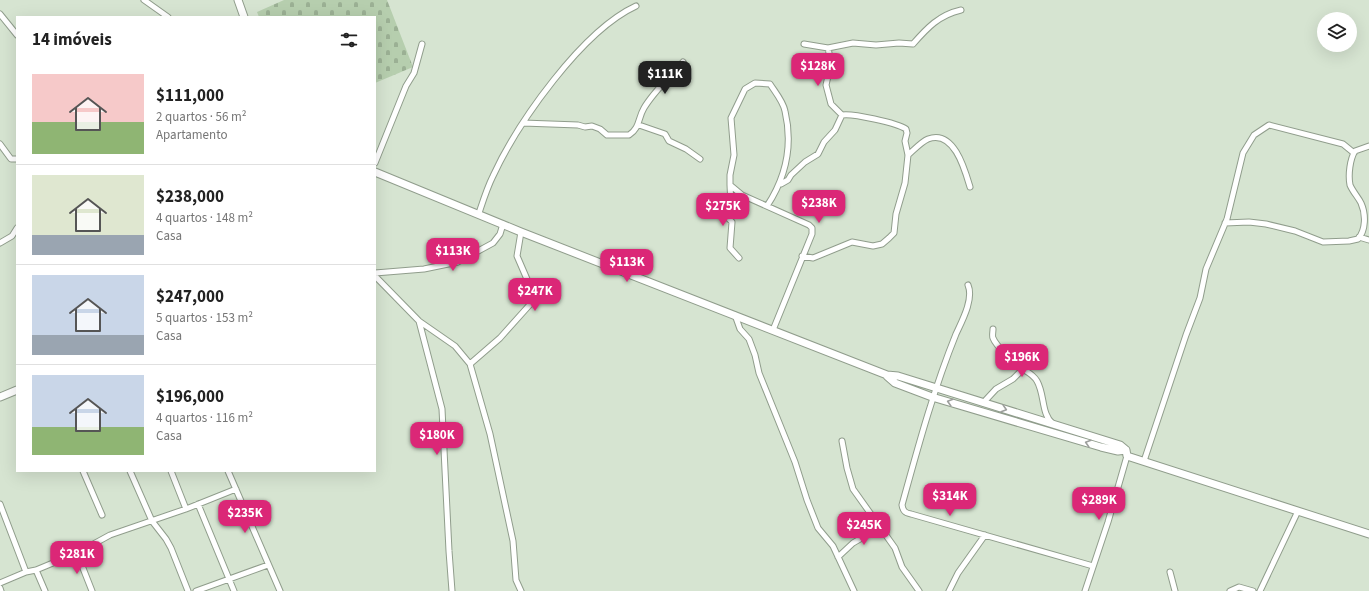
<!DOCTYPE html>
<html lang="pt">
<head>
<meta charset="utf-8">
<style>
	body { margin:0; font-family:"Source Sans 3",sans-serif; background:#f2f2f2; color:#222; height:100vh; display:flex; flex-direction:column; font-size:15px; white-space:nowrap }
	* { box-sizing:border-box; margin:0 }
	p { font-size:13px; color:#767676 }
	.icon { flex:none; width:22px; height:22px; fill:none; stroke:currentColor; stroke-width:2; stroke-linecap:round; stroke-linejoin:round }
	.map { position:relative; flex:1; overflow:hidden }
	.side { position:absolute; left:16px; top:16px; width:360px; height:456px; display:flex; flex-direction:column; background:#fff; border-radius:0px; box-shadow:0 4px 16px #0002 }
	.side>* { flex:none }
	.fabs { position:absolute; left:1317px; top:12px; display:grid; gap:8px }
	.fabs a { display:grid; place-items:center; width:40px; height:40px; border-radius:50%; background:#fff; box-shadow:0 4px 16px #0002; font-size:20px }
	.price { position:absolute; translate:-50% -34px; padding:0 9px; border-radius:8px; background:#db2777; color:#fff; font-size:13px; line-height:26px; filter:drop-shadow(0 1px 2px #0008) }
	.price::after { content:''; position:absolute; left:50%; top:24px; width:12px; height:9px; margin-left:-6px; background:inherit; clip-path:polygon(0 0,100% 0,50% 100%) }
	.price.selected { background:#222; color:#fff }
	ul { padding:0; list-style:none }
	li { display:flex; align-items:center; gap:12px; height:100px; padding:0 16px }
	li+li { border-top:1px solid #e0e0e0 }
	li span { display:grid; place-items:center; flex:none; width:112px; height:80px; border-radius:0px; color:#555 }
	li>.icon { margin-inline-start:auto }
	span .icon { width:48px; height:48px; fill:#fffc; stroke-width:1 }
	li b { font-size:17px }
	h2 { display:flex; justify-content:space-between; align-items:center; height:48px; padding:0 16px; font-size:17px }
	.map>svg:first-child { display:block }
	.cemetery { fill:url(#cemetery-stones) }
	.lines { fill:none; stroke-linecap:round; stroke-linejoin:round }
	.street-casing { stroke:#909d8c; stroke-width:7 }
	.secondary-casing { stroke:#909d8c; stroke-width:9 }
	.street { stroke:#fff; stroke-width:5 }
	.secondary { stroke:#fff; stroke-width:7 }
	.oneway { stroke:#9d9f9d }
</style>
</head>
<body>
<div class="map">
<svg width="1369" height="591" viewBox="0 0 1369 591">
	<defs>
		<pattern id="cemetery-stones" width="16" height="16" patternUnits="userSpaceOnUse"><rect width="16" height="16" fill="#b6ceae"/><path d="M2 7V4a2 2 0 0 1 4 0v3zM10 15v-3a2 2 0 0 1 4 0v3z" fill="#9bb094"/></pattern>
	</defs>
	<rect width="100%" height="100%" fill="#d6e4d1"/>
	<!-- cemetery -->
	<path class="cemetery" d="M284,0h103l26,67 -38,16v-66h-116l-2,-5z"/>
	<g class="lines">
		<!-- street casing -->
		<g class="street-casing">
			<path id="street" d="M144,0l24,17
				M0,14l17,21
				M804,44l24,4 25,-5 23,2 23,-2 14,1c14,-16 26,-29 48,-34
				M828,48l3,15 -5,22 5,19 11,11
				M523,123l55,2 7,2 7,-1 8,3 7,6h22c11,-7 9,-17 15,-27 10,-17 26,-31 39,-46
				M639,125l26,9 4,7 17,8 14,10
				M0,144l11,15h6
				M908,155c6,-5 13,-13 20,-16 26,-10 37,31 42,48
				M375,163l31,-77 8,-13 8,-29
				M781,184l7,-4 3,-5 14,-13 13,-8 6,-12 11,-12 7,-15c10,-2 55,8 64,14l1,4 -2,8 3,14 -3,28 -9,31 -2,19 -5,5 -7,6 -9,2 -21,-4 -39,16 -11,-2
				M730,185l1,20 -3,13 4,4 -2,26 9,10
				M767,206c19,-29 26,-61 18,-95 -2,-10 -10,-19 -15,-27l-15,-1 -10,6 -14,29 3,37 -4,20v10l12,10 67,30 3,3v6l-39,96
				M479,213c4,-12 8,-25 14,-37 25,-54 89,-145 143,-170
				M1225,223l24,-1 17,2 29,7 28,11 26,-1 9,-2c8,-9 8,-25 3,-36 -3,-6 -8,-11 -11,-18 -2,-10 0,-26 5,-34l14,-5
				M1359,237l10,3
				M0,243l12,-7 5,-8
				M375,273l49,-4 34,-7 35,-19 7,-9 3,-10
				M375,276l44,45 36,25 15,18 20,70 23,107 3,39 5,11
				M968,285c6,14 -6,36 -12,49 -23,57 -38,113 -54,171 1,6 3,8 9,9l182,52
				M735,315l5,14 9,10 6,16 4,18 36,89 12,38 11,28 15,18 21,45
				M419,321l23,88 7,142 3,40
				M993,329c0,3 -1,7 0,9 3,8 21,25 28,30 6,4 12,6 16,13 8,14 4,33 16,43
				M470,364l30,-26 34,-38 -1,-7 -16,-37 4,-24
				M983,403l13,-14 17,-10 10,-10
				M842,441l5,27 6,21 42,59 7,19 17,24
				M1144,461l42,-126 14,-37 6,-29 21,-50 16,-66 11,-18 15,-10 74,19 11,9
				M83,471l19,44
				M130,471l22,50 14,18 5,9 17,43
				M171,471l15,38
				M228,471l52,120
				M0,504l26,68
				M198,504l36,87
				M77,553l15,38
				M838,557l15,-14 19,-11 7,-8
				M36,570l9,21
				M1170,572l5,19
				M0,583l26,-11 10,-2 41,-17 33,-18 76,-26 50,-20
				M0,588l1,3
				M196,591l72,-26
				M949,591l9,-18 27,-38
				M1085,591l23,-69 19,-66
				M1230,591l9,-4 14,4
				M1260,591l38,-80"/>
		</g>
		<!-- secondary casing -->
		<g class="secondary-casing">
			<path id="secondary" d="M238,0l6,17
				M375,172l146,60 366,143 11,1 222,69 6,5 1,6 242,78
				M887,376l8,7 37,14 169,50 17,4 8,-1
				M0,397l17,-7"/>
		</g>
		<!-- street -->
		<use href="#street" class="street"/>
		<!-- secondary -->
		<use href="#secondary" class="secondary"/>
	</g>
	<!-- one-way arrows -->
	<defs><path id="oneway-chevron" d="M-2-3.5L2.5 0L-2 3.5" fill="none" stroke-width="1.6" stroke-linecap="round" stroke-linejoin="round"/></defs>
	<g class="oneway">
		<use href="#oneway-chevron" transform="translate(950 402) rotate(-163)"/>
		<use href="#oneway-chevron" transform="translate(1004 409) rotate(17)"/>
		<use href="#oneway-chevron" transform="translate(1088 443) rotate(-163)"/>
	</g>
</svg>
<div class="fabs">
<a><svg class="icon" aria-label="layers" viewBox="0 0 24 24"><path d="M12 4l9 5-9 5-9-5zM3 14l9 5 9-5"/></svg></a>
</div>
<b class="price" style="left:818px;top:87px">$128K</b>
<b class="price selected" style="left:665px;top:95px">$111K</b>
<b class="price" style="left:819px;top:224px">$238K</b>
<b class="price" style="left:723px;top:227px">$275K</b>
<b class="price" style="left:453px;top:272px">$113K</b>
<b class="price" style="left:627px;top:283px">$113K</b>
<b class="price" style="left:535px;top:312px">$247K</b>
<b class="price" style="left:1022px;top:378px">$196K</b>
<b class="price" style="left:437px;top:456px">$180K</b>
<b class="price" style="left:950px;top:517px">$314K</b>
<b class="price" style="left:1099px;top:521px">$289K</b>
<b class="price" style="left:245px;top:534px">$235K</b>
<b class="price" style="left:864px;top:546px">$245K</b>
<b class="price" style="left:77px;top:575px">$281K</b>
<section class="side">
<h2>14 imóveis<svg class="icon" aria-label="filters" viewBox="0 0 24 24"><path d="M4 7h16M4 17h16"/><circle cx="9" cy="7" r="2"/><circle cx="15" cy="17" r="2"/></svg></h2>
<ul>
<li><span style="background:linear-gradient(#f6c9c9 60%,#8fb573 0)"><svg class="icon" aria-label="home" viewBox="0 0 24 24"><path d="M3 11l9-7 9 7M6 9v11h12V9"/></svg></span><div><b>$111,000</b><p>2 quartos · 56 m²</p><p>Apartamento</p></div></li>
<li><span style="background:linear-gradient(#dfe7d0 75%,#9aa5b1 0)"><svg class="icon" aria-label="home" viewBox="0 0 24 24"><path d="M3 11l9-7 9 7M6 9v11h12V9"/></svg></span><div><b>$238,000</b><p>4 quartos · 148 m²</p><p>Casa</p></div></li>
<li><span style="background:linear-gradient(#c9d6e8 75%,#9aa5b1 0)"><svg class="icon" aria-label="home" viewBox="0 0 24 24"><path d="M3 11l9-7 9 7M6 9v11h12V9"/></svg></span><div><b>$247,000</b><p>5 quartos · 153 m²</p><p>Casa</p></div></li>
<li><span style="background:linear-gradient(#c9d6e8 65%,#8fb573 0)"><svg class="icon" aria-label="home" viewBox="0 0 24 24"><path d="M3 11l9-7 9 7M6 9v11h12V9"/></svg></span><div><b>$196,000</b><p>4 quartos · 116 m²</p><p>Casa</p></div></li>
</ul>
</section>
</div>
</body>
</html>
